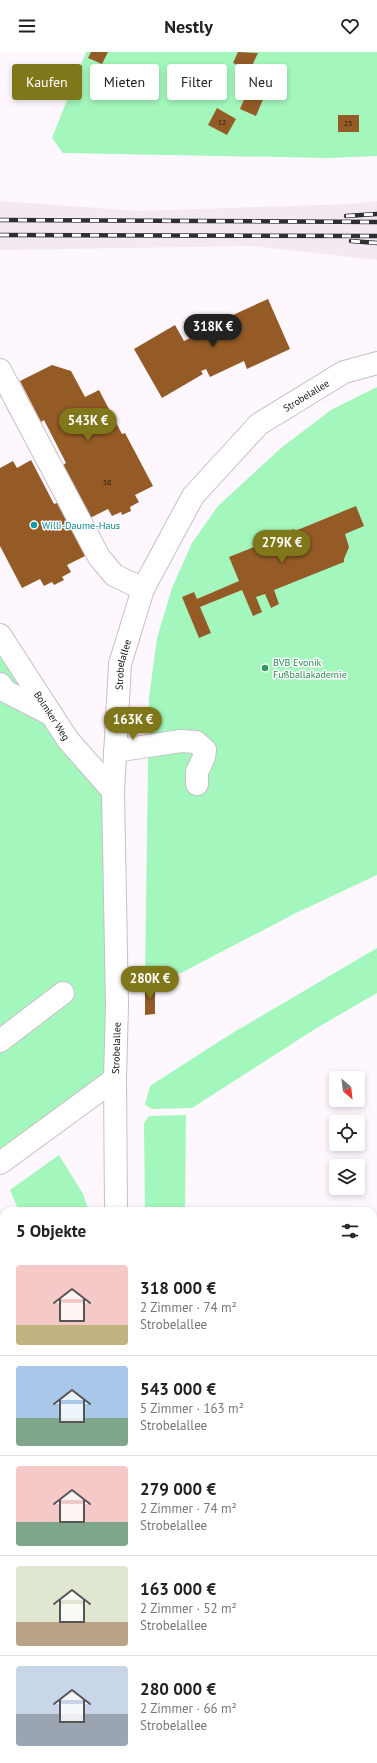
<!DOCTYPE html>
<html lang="de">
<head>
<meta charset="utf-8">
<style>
	body { margin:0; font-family:"PT Sans",sans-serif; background:#f2f2f2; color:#222; height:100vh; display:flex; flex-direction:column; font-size:15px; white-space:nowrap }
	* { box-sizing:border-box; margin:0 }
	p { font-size:13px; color:#767676 }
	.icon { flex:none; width:22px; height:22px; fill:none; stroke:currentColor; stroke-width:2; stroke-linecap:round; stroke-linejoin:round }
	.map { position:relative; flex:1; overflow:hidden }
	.panel { position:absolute; left:0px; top:1155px; width:377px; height:556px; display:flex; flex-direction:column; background:#fff; border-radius:12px 12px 0 0; box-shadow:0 2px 6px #0003 }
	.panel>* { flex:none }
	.guide { position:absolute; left:12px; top:12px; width:353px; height:36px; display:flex; gap:8px }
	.needle { width:26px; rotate:152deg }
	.controls { position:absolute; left:329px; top:1019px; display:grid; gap:8px }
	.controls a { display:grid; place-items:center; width:36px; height:36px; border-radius:4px; background:#fff; box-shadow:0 2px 6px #0003; font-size:20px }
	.price { position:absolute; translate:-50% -34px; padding:0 9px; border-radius:14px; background:#80761a; color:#fff; font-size:13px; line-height:26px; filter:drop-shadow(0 1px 2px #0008) }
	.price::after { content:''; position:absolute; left:50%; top:24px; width:12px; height:9px; margin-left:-6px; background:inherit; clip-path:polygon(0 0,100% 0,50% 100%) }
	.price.on { background:#222; color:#fff }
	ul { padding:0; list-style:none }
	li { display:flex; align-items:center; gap:12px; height:100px; padding:0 16px }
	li+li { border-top:1px solid #e0e0e0 }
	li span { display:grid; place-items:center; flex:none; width:112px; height:80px; border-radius:4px; color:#555 }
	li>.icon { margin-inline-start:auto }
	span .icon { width:48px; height:48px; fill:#fffc; stroke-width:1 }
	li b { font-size:17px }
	h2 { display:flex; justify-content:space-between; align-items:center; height:48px; padding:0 16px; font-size:17px }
	.tag { padding:0 14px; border-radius:4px; background:#fff; box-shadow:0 2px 6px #0003; font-size:14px; line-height:36px }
	.tag.on { background:#80761a; color:#fff }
	header { display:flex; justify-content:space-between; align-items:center; height:52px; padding:0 16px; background:#fff; font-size:18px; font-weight:700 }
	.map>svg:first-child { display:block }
	.built { fill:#f4e8f3 }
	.green { fill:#a3f7bd }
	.building { fill:#945b27 }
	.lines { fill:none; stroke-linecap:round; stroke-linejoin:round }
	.minor-casing { stroke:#c6bfc5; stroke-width:24 }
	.minor { stroke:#fff; stroke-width:22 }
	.rail-casing { stroke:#312e31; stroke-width:4.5 }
	.rail { stroke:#fff; stroke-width:3; stroke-dasharray:9; stroke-linecap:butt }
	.culture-dot { fill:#0f9aa8; stroke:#fff; stroke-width:1.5 }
	.leisure-dot { fill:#2e9e5b; stroke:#fff; stroke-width:1.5 }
	.labels { text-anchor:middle; stroke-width:3; stroke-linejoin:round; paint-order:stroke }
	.number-label { font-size:8px; fill:#312116 }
	.street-label { font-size:10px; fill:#100e10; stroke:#fff }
	.culture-label { font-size:10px; fill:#0d838f; stroke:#fff; text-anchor:start }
	.leisure-label { font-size:10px; fill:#27864d; stroke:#fff; text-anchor:start }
</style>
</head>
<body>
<header><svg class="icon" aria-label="menu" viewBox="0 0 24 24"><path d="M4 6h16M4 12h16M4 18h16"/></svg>Nestly<svg class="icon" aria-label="heart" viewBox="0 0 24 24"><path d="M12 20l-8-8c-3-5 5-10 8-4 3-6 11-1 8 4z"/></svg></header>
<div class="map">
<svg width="377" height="1711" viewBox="0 0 377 1711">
	<rect width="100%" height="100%" fill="#fef7fd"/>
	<!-- built -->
	<path class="built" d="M0,149l140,10 209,-7 28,-3v59l-123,-14 -254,4z"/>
	<!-- green -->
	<path class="green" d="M86,0h291v104l-49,2 -265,-5 -11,-15z
		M377,335v488l-81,38 -115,60 -36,4 4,-279 8,-60 15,-50 20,-45 26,-37 63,-58 50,-38z
		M0,582l113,157 -8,295 -105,76z
		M377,896v45l-62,36 -123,79 -40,1 -7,-4 5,-19 79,-51z
		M186,1063l-1,96h-40l-1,-88 5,-7z
		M59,1103l24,39 6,17h-70l-9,-21z
		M0,1168l4,9v83l-4,-5z
		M0,1338l4,5v52l-4,-1z"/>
	<!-- building -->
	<path class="building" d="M91,0h17l-6,12 -14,-6z
		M238,0l20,1 -8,17 -17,-7z
		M248,38l16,7 -8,19 -16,-7z
		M217,56l19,11 -9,16 -19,-10z
		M338,63h21v17h-21z
		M268,247l22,50 -43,20 -3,-8 -34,16 -4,-8 -5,2 2,3 -41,24 -28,-49 41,-24 9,16 8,-4 -1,-3z
		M52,313l19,6 14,26 14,-7 23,44 3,-1 28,53 -18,9 4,7 -9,5 1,4 -9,4 -1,-3 -9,4 -4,-7 -18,9 -27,-53 3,-2 -22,-43 -3,2 -21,-41z
		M31,408l23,44 3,-1 28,53 -18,9 4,7 -9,5 2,3 -10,5 -2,-3 -8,4 -4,-7 -18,9 -22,-42v-78l13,-7 4,7z
		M356,454l8,20 -19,8 4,13 -5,12v3l-70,28 5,14 -8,4 -6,-14 -9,3 6,15 -9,4 -11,-26 -42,17 11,26 -12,5 -17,-41 12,-5 3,7 42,-18 -10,-24 53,-21 1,-2 11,-5 1,2z
		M155,933v29l-10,1v-29z
		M377,1678v33h-52l6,-4h42v-27z"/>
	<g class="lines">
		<!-- minor casing -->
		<g class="minor-casing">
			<g id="minor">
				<path d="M0,318l99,187 15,18 29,14"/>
				<path id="s1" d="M0,583l68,105 45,51"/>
				<path d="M0,632l5,7 47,24"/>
				<path d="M115,699l66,-10 15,1 9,8 -1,7 -7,15v12"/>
				<path d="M0,989l63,-48"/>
				<path d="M0,1111l115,-84"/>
				<path id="s2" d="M116,1159l-1,-132 2,-74 -4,-214 7,-127 23,-75 50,-93 66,-72 85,-52 33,-9"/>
				<path d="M0,1298l4,5"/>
				<path d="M0,1424h4"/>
				<path d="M373,1518l4,2"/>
				<path d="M373,1656l4,-3"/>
				<path d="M289,1711l6,-4"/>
			</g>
		</g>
		<!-- minor -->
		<use href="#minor" class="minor"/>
		<!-- rail casing -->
		<g class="rail-casing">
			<path id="rail" d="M346,164l31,-2
				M0,168l377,2
				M0,183l377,1
				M351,189l26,2"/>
		</g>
		<!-- rail -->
		<use href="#rail" class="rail"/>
	</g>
	<!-- markers -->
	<circle class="culture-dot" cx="34" cy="473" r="4"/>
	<circle class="leisure-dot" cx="265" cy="616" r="4"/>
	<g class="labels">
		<!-- number labels -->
		<g class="number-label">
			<text x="222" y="73">12</text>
			<text x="348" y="74">25</text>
			<text x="107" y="433">58</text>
		</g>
		<!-- street labels -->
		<g class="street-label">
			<text dy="4" stroke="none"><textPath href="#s2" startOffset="884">Strobelallee</textPath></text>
			<text dy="4" stroke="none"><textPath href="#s2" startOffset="547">Strobelallee</textPath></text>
			<text dy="4" stroke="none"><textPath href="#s1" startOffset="96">Bolmker Weg</textPath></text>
			<text dy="4" stroke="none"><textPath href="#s2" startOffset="163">Strobelallee</textPath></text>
		</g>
		<!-- culture labels -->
		<g class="culture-label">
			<text x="42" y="477">Willi-Daume-Haus</text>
		</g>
		<!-- leisure labels -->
		<g class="leisure-label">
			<text x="273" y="614">BVB Evonik<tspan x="273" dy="12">Fußballakademie</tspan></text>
		</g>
	</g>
</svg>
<div class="controls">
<a><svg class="needle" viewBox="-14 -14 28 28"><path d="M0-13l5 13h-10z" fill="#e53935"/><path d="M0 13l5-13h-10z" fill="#767676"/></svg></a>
<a><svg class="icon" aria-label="locate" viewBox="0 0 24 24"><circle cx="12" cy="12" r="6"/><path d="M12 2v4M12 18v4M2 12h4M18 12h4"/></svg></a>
<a><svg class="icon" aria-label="layers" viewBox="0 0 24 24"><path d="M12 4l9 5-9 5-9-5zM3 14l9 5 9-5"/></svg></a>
</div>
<b class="price on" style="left:213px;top:296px">318K €</b>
<b class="price" style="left:88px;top:390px">543K €</b>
<b class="price" style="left:282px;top:512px">279K €</b>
<b class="price" style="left:133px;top:689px">163K €</b>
<b class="price" style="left:150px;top:948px">280K €</b>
<div class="guide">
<a class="tag on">Kaufen</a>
<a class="tag">Mieten</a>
<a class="tag">Filter</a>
<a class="tag">Neu</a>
</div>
<section class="panel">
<h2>5 Objekte<svg class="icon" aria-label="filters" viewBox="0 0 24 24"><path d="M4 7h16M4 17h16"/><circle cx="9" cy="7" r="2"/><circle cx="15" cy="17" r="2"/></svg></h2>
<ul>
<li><span style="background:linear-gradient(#f6c9c9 75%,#c2b280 0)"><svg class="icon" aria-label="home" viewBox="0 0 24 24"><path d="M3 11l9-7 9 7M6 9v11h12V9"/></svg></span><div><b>318 000 €</b><p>2 Zimmer · 74 m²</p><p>Strobelallee</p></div></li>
<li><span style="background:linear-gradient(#a9c7e8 65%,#7fa58c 0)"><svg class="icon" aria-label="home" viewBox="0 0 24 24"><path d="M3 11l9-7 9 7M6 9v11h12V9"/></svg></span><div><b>543 000 €</b><p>5 Zimmer · 163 m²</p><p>Strobelallee</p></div></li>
<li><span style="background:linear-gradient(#f6c9c9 70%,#7fa58c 0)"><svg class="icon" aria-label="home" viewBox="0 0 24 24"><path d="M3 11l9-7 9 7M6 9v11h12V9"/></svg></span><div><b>279 000 €</b><p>2 Zimmer · 74 m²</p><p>Strobelallee</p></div></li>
<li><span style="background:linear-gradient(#dfe7d0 70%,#b9a48a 0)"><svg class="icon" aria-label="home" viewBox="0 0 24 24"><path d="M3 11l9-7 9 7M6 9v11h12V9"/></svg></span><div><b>163 000 €</b><p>2 Zimmer · 52 m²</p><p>Strobelallee</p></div></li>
<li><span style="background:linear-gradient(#c9d6e8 60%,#9aa5b1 0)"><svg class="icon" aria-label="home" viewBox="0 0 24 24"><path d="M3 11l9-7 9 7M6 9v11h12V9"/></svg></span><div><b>280 000 €</b><p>2 Zimmer · 66 m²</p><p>Strobelallee</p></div></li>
</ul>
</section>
</div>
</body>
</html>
